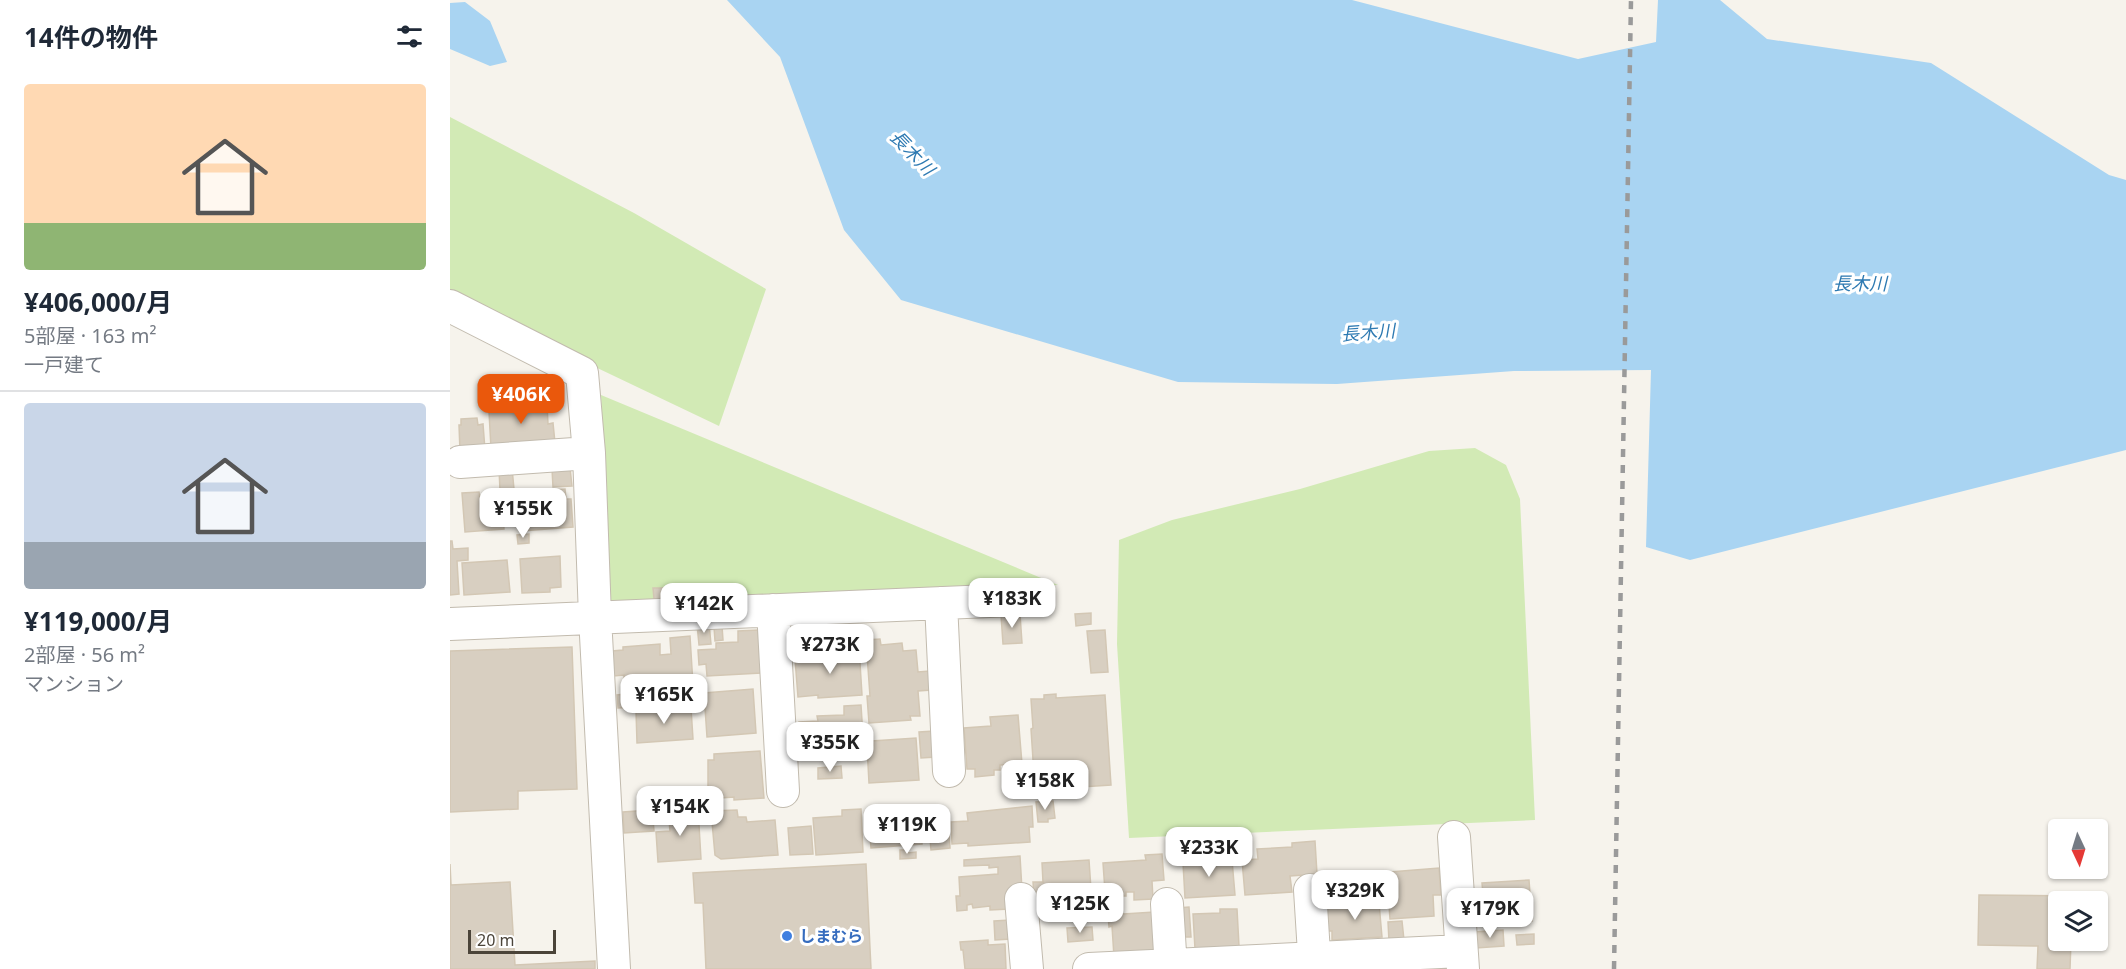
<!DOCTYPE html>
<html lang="ja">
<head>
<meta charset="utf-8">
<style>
	body { margin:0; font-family:"Noto Sans","Noto Sans JP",sans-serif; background:#f6f6f7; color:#1f2937; height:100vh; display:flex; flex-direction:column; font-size:22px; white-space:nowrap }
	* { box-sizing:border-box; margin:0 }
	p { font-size:20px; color:#747a83 }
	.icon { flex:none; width:33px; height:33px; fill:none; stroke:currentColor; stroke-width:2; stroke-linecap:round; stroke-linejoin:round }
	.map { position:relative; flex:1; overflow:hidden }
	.drawer { display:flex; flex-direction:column; background:#fff; width:450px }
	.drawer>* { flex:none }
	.needle { width:39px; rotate:176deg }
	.fabs { position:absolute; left:1598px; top:819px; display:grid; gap:12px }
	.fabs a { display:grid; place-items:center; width:60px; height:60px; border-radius:6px; background:#fff; box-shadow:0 2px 4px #0004; font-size:30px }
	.scale { position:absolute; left:18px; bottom:15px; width:88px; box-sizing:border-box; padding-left:6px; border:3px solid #4b4439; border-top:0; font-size:16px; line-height:21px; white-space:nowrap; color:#4b4439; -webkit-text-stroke:4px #fff; paint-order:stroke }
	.price { position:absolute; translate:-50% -51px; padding:0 14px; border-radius:12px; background:#fff; color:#222; font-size:20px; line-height:39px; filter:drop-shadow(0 2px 3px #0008) }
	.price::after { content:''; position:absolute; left:50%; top:36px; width:18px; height:14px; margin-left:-9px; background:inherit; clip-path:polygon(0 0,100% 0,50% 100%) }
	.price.current { background:#ea580c; color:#fff }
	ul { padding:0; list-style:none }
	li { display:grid; align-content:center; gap:12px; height:318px; padding:0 24px }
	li+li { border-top:2px solid #e0e1e3 }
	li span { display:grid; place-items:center; height:186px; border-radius:6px; color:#555 }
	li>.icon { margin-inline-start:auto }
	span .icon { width:108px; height:108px; fill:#fffc; stroke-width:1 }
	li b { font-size:26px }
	h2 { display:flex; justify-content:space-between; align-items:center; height:72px; padding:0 24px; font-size:26px }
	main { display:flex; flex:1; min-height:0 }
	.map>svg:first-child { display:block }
	.green { fill:#d2eab5 }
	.water { fill:#a9d4f2 }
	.building { fill:#d8cfc1; stroke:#d3c7b4; stroke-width:1.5 }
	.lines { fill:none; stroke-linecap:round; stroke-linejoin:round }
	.minor-casing { stroke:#c2bbae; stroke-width:34 }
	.minor { stroke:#fff; stroke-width:32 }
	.rail { stroke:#9a9a9a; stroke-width:4.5; stroke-dasharray:8 8; stroke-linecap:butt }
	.shop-dot { fill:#3f7fe0; stroke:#fff; stroke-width:2 }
	.labels { text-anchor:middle; stroke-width:6; stroke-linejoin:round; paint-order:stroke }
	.shop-label { font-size:16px; font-weight:bold; fill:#366cbe; stroke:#fff; text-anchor:start }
	.water-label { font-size:18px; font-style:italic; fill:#2e7ab2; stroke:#fff }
</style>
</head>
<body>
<main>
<section class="drawer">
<h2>14件の物件<svg class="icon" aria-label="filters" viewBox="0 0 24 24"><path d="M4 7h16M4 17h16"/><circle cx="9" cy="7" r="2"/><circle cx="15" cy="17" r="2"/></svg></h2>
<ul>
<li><span style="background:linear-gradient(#ffd9b3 75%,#8fb573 0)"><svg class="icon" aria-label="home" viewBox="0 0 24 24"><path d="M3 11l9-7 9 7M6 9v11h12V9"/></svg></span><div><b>¥406,000/月</b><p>5部屋 · 163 m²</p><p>一戸建て</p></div></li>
<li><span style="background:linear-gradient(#c9d6e8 75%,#9aa5b1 0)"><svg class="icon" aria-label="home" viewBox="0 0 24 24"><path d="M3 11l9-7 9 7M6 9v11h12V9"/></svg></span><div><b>¥119,000/月</b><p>2部屋 · 56 m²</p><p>マンション</p></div></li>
</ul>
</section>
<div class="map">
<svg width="1676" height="969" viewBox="0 0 1676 969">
	<rect width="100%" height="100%" fill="#f6f3ec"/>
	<!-- green -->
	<path class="green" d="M0,117l184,96 132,76 -47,137 -128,-61 -141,-76z
		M151,395l457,190 -447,19z
		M1025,448l31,17 14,34 15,321 -406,18 -12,-194 2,-104 53,-20 128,-31 129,-38z"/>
	<!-- water -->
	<path class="water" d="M277,0h625l226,59 78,-17 2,-42h62l47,39 164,24 178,112 17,5v270l-436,110 -44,-13 5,-177 -137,1 -177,13 -159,-2 -277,-82 -57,-70 -64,-173z
		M15,2l25,19 17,41 -17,4 -40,-17v-46z"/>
	<!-- building -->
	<path class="building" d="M78,395l1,10 18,-1 1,20 5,-1 2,20 -64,5 -2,-36 22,-2 -1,-14z
		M27,418l1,7 5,-1 2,26 -25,1 -1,-26h2v-6z
		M62,468l2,21 -14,1 -1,-21z
		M120,468l2,18 -19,1 -1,-18z
		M115,489l1,10h5l2,28 -51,4 -3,-39z
		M29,492l1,7 22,-2 2,32 -39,3 -3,-39z
		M79,534v9l-11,1 -1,-9z
		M0,541h2l1,8 15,-1v12l-11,1 2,33 -9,1z
		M110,556l1,31 -11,1v4l-28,1 -2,-34z
		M57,560l3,32 -46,3 -2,-32z
		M203,588h10l1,10 -10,1z
		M641,613v11l-15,2 -1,-12z
		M570,614l2,29 -19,1 -2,-29z
		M378,619l1,21 -24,2 -1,-22z
		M259,623l2,21 -12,1 -2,-21z
		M272,626l1,14 -8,1 -1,-14z
		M308,630l3,43 -54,3 -1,-12 -7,1 -1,-15 18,-1v-6l22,-1v-11z
		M655,630l3,42 -17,1 -4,-42z
		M240,636l3,49 -69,5v-15l-10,1 -2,-25 11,-1v-3l37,-3v11l11,-1 -1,-16z
		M430,639l1,6 21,-2 1,8 13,-1 2,22 11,-1 2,19 -13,1 2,25h-10l1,4 -42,3 -2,-27h3l-4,-56z
		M122,647l5,142 -59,2v18l-68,3v-161z
		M409,647l3,48 -44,3v-3l-20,2 -3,-38 40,-3v-7z
		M303,689l3,44 -49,4 -3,-44z
		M184,693l1,14 -17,1 -1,-13z
		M606,694v4l49,-3 6,90 -76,5 -4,-61 2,-1 -2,-29h13v-4z
		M411,705l3,47 -56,5 -1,-7h-6l-2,-28 19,-1 -1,-5 27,-1v-9z
		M241,708l2,31 -56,4 -1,-32z
		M568,715l4,49 -22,1v5h-6v5l-19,2v-8h-8l-3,-41 27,-2 -1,-9z
		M484,731l2,26 -15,1 -2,-26z
		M466,738l3,42 -50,3 -2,-37 6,-1 -1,-4z
		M310,751l4,47 -30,2v-3l-26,2v-39h6v-6z
		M391,766l1,12 -24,1v-11z
		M603,801l2,17 -7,1v3h-10l-2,-20z
		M582,806l1,21h-4l1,15 -62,4v-3l-16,1 -1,-22 17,-1 -1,-8z
		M248,808l3,51 -43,3 -2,-30 14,-1 -2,-21z
		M215,809l1,9 -13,1 1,12 -30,2 -1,-21z
		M411,809l2,43 -47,3 -3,-37 29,-2v-6z
		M287,810l1,7h8l1,5 28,-2 3,35 -57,4 -6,-4 -4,-44z
		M459,810l1,7 38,-3 2,34 -19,2 -1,-11 -8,1v4l-51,4 -3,-35z
		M361,826l2,28 -23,1 -2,-27z
		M865,841l2,33 -27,2 2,16 -47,3 -3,-35 16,-1 -1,-10 35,-2v-4z
		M450,850h7v3l9,-1v6l-16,1z
		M712,854l2,26 -12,1 1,18 -19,1v-8h-8v4h-8v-3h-4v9l-14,1v-11l5,-1 -2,-28 43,-3 -1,-5z
		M767,854l1,7 14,-1 3,35 -50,3 -2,-35h17l-1,-8z
		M570,856l2,34 -12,19 -20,1v-4l-17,2 -1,-4 -5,1v5l-10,1 -1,-15h4l-1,-19 39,-3v-7l-9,1v-3l-25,1v-6z
		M639,860l3,44 -57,5 -2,-27h10l-1,-19z
		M0,864l1,21 59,-3 5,83 80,-4v8h-145z
		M416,864l5,105h-165l-3,-66h-8l-2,-30z
		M989,868l2,27h-8l1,21 -44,3 -2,-28h3l-1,-19z
		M1079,880l3,41 -8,1 1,3 -26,1v-3l-24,2 -2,-18 11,-1 -2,-23z
		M1529,895l93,1v6h-14v38h13l-1,29h-33l1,-23 -60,-1z
		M929,903l3,34 -50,3v-9h-4l-1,-25z
		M739,907l2,30h-12l-2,-29z
		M770,909h17l2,37 -44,3 -2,-35 27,-1z
		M704,912l2,35 -3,4 -39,6 -2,-31 -3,1 -1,-12z
		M560,920l1,19 -16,1 -1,-19z
		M952,921l2,19 -15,1 -1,-19z
		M642,927l1,13 -25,2 -1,-14z
		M1053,930l1,16 -28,2 -1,-16z
		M1084,934v10l-17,1 -1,-10z
		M538,940v5l17,-1 1,25h-41l-2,-19h-2l-1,-8z"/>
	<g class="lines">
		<!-- minor casing -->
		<g class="minor-casing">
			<path id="minor" d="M0,306l132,67 7,80 6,164 19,352
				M10,462l129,-9
				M491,603l8,168
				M323,610l10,181
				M0,624l563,-24
				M1004,837l9,132
				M860,890l5,79
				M571,899l6,70
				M717,904l4,65
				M639,969l372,-18"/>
		</g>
		<!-- minor -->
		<use href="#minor" class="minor"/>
		<!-- rail -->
		<path class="rail" d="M1164,969l17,-969"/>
	</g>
	<!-- markers -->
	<circle class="shop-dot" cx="337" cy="936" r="6"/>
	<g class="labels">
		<!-- shop labels -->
		<g class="shop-label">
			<text x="349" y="942">しまむら</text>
		</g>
		<!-- water labels -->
		<g class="water-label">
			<text transform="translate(462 153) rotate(46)" y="6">長木川</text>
			<text x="1410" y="290">長木川</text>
			<text transform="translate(918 333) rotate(-4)" y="6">長木川</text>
		</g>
	</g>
</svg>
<div class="fabs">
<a><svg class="needle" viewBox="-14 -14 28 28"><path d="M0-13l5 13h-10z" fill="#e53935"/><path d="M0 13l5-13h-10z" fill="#747a83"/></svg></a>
<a><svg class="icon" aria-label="layers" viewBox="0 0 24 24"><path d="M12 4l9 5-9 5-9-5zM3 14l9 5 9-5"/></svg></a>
</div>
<div class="scale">20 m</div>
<b class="price current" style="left:71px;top:425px">¥406K</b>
<b class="price" style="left:73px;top:539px">¥155K</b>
<b class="price" style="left:562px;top:629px">¥183K</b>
<b class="price" style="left:254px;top:634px">¥142K</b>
<b class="price" style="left:380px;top:675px">¥273K</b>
<b class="price" style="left:214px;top:725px">¥165K</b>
<b class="price" style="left:380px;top:773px">¥355K</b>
<b class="price" style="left:595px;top:811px">¥158K</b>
<b class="price" style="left:230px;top:837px">¥154K</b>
<b class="price" style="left:457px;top:855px">¥119K</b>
<b class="price" style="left:759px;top:878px">¥233K</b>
<b class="price" style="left:905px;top:921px">¥329K</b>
<b class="price" style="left:630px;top:934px">¥125K</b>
<b class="price" style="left:1040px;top:939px">¥179K</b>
</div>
</main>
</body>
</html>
